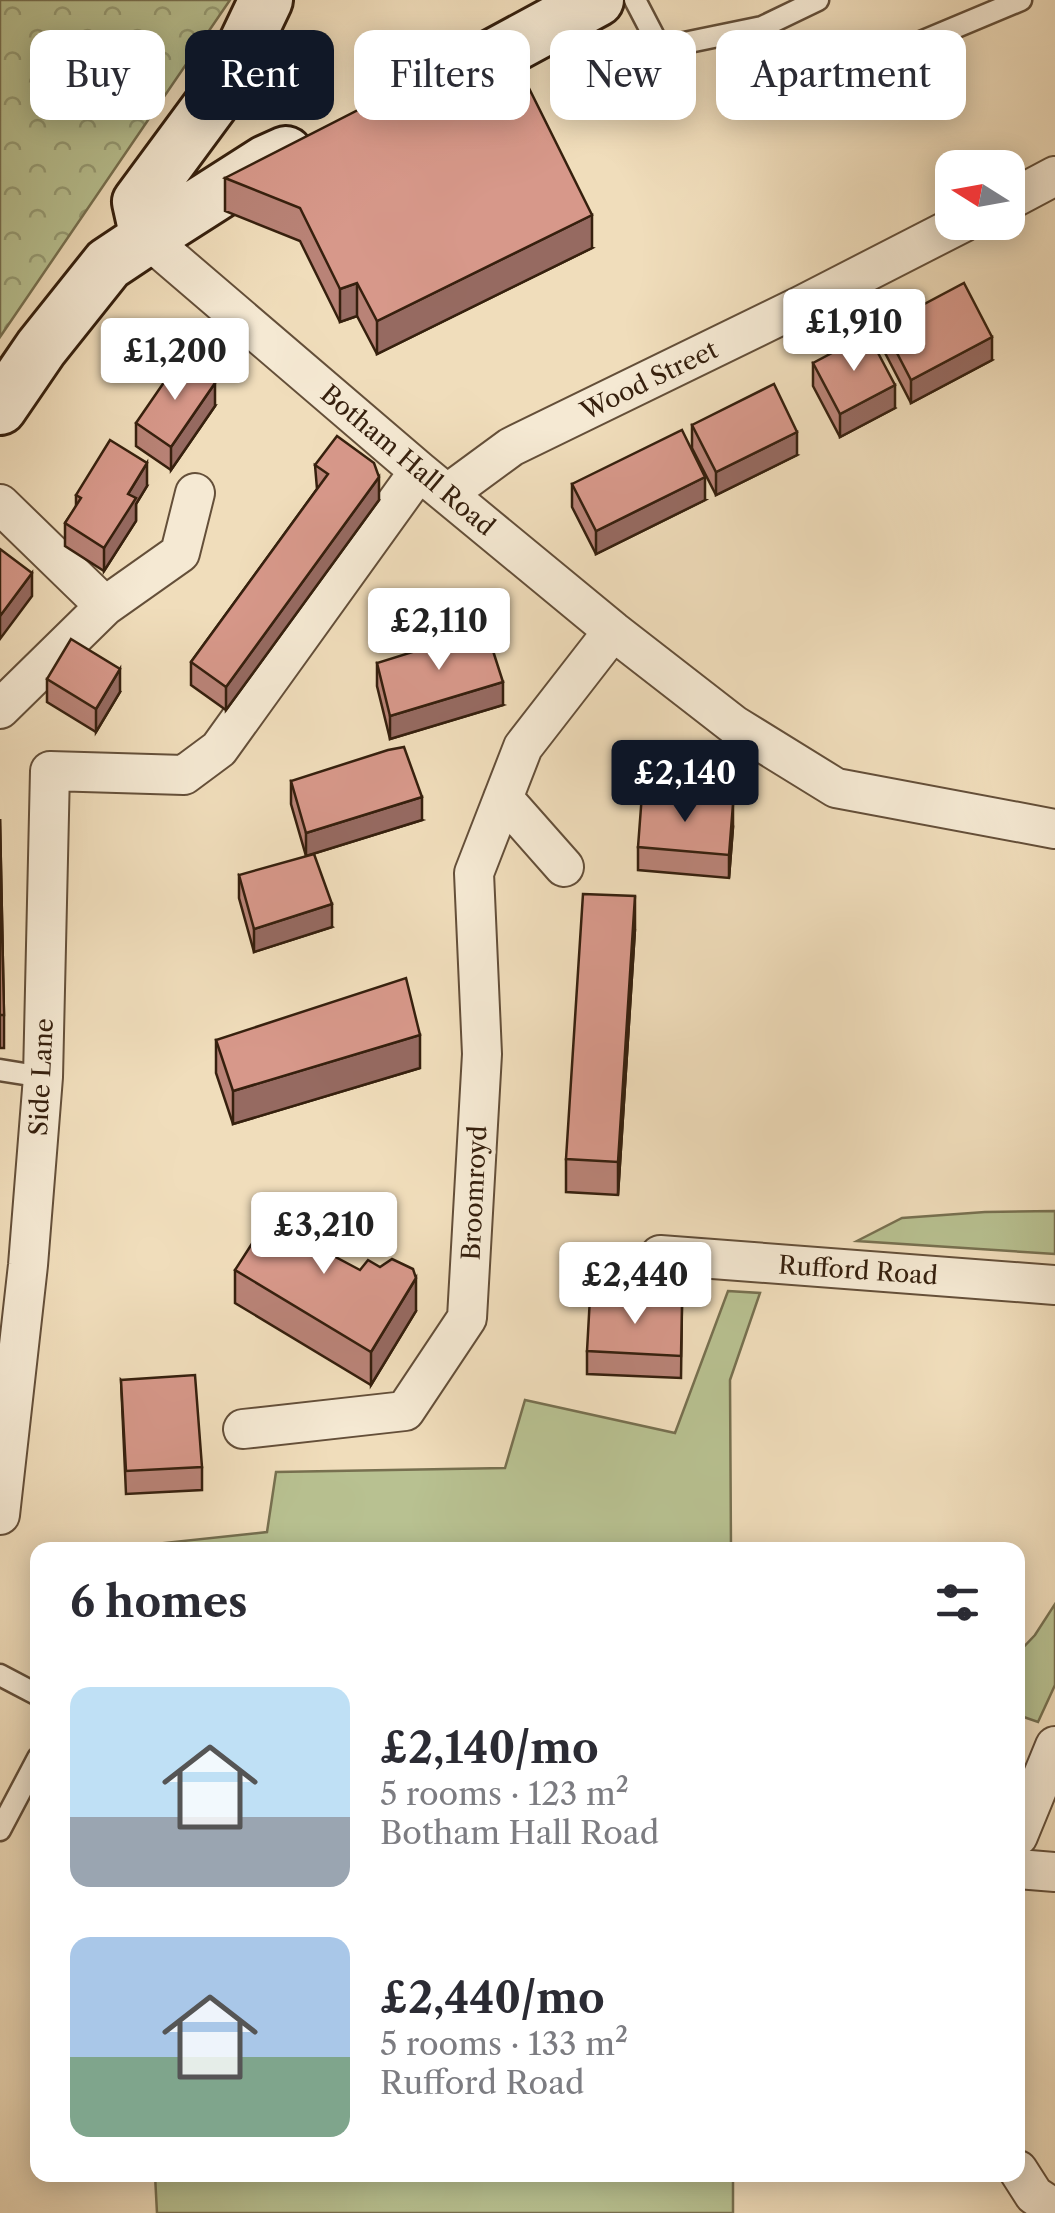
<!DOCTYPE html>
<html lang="en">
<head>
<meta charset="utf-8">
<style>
	body { margin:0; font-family:"Libre Caslon Text",serif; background:#f2f2f3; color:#2b2b33; height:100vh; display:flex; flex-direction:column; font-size:38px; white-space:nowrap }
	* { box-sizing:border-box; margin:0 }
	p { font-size:32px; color:#7c7c81 }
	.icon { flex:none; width:55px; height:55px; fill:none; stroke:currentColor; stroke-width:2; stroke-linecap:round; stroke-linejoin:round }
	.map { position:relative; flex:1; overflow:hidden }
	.details { position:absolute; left:30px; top:1542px; width:995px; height:640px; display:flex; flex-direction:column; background:#fff; border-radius:20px; box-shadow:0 5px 25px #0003 }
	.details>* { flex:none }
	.top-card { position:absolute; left:30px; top:30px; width:995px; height:90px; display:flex; gap:20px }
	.needle { width:65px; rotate:281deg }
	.fabs { position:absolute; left:935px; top:150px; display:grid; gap:20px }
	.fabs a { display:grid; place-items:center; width:90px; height:90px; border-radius:20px; background:#fff; box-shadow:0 5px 25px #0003; font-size:50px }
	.price { position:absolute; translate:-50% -85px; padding:0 22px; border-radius:10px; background:#fff; color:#222; font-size:32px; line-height:65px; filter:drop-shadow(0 2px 5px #0008) }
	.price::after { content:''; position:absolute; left:50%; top:60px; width:30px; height:22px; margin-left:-15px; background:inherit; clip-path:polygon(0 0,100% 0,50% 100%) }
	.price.selected { background:#111827; color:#fff }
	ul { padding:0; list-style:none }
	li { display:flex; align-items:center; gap:30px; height:250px; padding:0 40px }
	li span { display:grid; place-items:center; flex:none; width:280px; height:200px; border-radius:20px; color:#555 }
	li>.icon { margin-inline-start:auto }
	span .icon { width:120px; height:120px; fill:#fffc; stroke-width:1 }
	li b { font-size:42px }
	h2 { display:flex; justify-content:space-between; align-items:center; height:120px; padding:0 40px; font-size:42px }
	.pill { padding:0 35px; border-radius:20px; background:#fff; box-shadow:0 5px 25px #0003; font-size:35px; line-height:90px }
	.pill.selected { background:#111827; color:#fff }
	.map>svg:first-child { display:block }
	.grass { fill:#b8c191; stroke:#777050; stroke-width:2.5 }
	.forest { fill:url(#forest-crowns); stroke:#777050; stroke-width:2.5 }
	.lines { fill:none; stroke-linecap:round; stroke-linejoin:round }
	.lane-casing { stroke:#644f39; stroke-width:25 }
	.street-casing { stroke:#644f39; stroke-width:42 }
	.secondary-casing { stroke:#36200e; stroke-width:58 }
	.lane { stroke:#f5e9d3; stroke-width:20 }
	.street { stroke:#f5e9d3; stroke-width:38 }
	.secondary { stroke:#f5e9d3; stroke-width:52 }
	.wall { fill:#b98377; stroke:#36200e; stroke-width:2.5 }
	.shaded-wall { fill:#966a61; stroke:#36200e; stroke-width:2.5 }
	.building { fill:#d7988a; stroke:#36200e; stroke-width:2.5 }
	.labels { text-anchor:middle; stroke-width:8; stroke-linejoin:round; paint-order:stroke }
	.street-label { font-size:25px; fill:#36200e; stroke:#f5e9d3 }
</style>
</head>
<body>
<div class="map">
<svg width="1055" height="2213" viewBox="0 0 1055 2213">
	<defs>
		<pattern id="forest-crowns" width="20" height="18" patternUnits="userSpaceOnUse" patternTransform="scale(2.5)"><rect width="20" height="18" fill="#b8c191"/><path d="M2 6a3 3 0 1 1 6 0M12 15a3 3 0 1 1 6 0" fill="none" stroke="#969c75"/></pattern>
	</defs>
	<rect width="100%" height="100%" fill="#f0ddbb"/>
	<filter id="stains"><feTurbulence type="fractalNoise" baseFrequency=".002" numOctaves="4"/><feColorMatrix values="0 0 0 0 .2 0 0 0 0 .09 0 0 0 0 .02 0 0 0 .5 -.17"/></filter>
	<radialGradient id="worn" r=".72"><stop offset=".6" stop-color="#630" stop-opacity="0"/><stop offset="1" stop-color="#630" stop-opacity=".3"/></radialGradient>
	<!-- grass -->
	<path class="grass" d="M1055,1211v43l-198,-13 45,-23 83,-6z
		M728,1291l32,2 -30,87 1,170h-605v-3l141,-15 9,-60 229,-4 20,-68 150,33z
		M1055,1604v81l-17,37 -20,-7v-62l17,-18z
		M155,2175h578v38h-576z"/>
	<!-- forest -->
	<path class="forest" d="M0,0h230l-230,337z"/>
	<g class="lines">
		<!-- lane casing -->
		<g class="lane-casing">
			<path id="lane" d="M635,0l25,48 102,-21 56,-27
				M775,103l246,-103
				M0,1070l43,7
				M0,1675l38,20
				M0,1830l38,-72"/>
		</g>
		<!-- street casing -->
		<g class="street-casing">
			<path id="street" d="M1008,201l47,-25
				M147,238l272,233 194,160 121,94 102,63 219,41
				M447,494l64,-47 291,-142 162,-83
				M0,504l105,102 75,-53 15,-60
				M0,709l105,-103
				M503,798l61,69
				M660,1255l395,30
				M243,1429l162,-18 62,-93 15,-264 -8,-181 49,-126 90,-116
				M0,1515l28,-250 15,-188 7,-306 134,4 35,-26 200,-278
				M1018,1836l37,-90
				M1018,1869l37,3
				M1018,2170l16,25 21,14"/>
		</g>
		<!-- secondary casing -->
		<g class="secondary-casing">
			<path id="secondary" d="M449,80l148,-80
				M147,238l119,-76 20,-9
				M0,408l41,-60 67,-84 39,-26 -8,-36 87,-118 40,-84"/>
		</g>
		<!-- lane -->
		<use href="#lane" class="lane"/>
		<!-- street -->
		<use href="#street" class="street"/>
		<!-- secondary -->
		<use href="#secondary" class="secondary"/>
	</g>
	<!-- wall -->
	<path class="wall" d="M225,178l367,70 -215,106 -20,-38 -17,6 -40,-81 -75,-30z
		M883,326l109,34 -81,43 -28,-54z
		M813,363l82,45 -55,29 -27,-51z
		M215,406l-44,64 -35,-24v-23z
		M692,425l105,30 -81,40 -24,-47z
		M315,465l64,35 -153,210 -35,-25v-23l126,-173z
		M572,484l133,16 -109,54 -24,-47z
		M147,486l-11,18v17l-32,50 -39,-25v-23l11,-16v-12z
		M377,663l126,42 -113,34 -13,-53z
		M47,679l73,13 -24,40 -49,-30z
		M291,781l131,39 -116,36 -15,-52z
		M0,819l4,196v33h-4z
		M733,827l-4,51 -91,-8v-23z
		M239,875l93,52 -78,25 -15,-54z
		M635,929l-17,266 -52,-3v-33z
		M216,1040l204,28 -187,56 -17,-51z
		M312,1223l8,26 96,62 -45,74 -136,-82v-33z
		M682,1304l-1,74 -94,-4v-23z
		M121,1380l81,87v23l-76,4z"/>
	<!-- shaded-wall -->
	<path class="shaded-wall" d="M592,215v33l-215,106v-33z
		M357,283v33l-17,6v-33z
		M992,337v23l-81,43v-23z
		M215,383v23l-44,64v-23z
		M895,385v23l-55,29v-23z
		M797,432v23l-81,40v-23z
		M147,463v23l-11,18v17l-32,50v-23l24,-54z
		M379,477v23l-153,210v-23z
		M705,477v23l-109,54v-23z
		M32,573v23l-32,43v-23z
		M120,669v23l-24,40v-23z
		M503,682v23l-113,34v-23z
		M422,797v23l-116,36v-23z
		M733,804v23l-4,51v-23z
		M635,896v33l-17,266v-33z
		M332,904v23l-78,25v-23z
		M420,1035v33l-187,56v-33z
		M416,1278v33l-45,74v-33z"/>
	<!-- building -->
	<path class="building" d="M503,36l89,179 -215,106 -20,-38 -17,6 -40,-81 -75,-30z
		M964,283l28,54 -81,43 -28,-54z
		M868,334l27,51 -55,29 -27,-51z
		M180,359l35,24 -44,64 -35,-24z
		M774,384l23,48 -81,40 -24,-47z
		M682,430l23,47 -109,54 -24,-47z
		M337,436l37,27 5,14 -153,210 -35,-25 137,-188 -13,-9z
		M110,440l37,23 -19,31 8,4 -32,50 -39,-25 16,-25 -5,-3z
		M0,549l32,24 -32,43z
		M486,629l17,53 -113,34 -13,-53z
		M71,639l49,30 -24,40 -49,-30z
		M404,747l18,50 -116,36 -15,-52 97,-31z
		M642,794l91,10 -4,51 -91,-8z
		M0,819l4,196h-4z
		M314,854l18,50 -78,25 -15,-54z
		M583,894l52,2 -17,266 -52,-3z
		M406,978l14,57 -187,56 -17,-51z
		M282,1197l14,4 16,9 -1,11 9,13 -3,13 43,23 8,-10 12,7 12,-8 21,10 3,9 -45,74 -136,-82z
		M590,1297l92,7 -1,52 -94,-5z
		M195,1375l7,92 -76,4 -5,-91z"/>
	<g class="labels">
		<!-- street labels -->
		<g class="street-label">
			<text transform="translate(649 380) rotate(-26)" y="9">Wood Street</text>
			<text transform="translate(408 460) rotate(40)" y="9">Botham Hall Road</text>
			<text transform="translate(41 1077) rotate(-87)" y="9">Side Lane</text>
			<text transform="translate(474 1193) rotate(-87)" y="9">Broomroyd</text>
			<text transform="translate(858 1270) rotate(4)" y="9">Rufford Road</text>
		</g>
	</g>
	<rect width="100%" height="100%" filter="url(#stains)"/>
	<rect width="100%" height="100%" fill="url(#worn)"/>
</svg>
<div class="fabs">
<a><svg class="needle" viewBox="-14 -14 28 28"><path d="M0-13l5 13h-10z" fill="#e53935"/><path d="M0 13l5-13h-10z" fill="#7c7c81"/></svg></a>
</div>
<b class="price" style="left:854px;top:374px">£1,910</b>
<b class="price" style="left:175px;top:403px">£1,200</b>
<b class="price" style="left:439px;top:673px">£2,110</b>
<b class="price selected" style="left:685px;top:825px">£2,140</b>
<b class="price" style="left:324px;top:1277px">£3,210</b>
<b class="price" style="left:635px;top:1327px">£2,440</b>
<div class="top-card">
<a class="pill">Buy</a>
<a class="pill selected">Rent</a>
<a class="pill">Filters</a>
<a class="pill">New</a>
<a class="pill">Apartment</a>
</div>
<section class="details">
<h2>6 homes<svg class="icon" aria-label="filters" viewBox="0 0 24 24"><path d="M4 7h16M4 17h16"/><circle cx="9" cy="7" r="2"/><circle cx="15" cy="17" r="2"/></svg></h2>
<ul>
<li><span style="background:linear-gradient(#bfe0f5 65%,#9aa5b1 0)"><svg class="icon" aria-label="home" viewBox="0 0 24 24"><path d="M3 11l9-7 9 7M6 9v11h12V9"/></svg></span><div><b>£2,140/mo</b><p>5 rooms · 123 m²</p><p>Botham Hall Road</p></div></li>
<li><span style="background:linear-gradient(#a9c7e8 60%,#7fa58c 0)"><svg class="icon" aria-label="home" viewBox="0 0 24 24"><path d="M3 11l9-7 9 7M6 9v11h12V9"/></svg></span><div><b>£2,440/mo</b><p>5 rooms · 133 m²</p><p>Rufford Road</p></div></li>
</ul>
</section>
</div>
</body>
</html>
